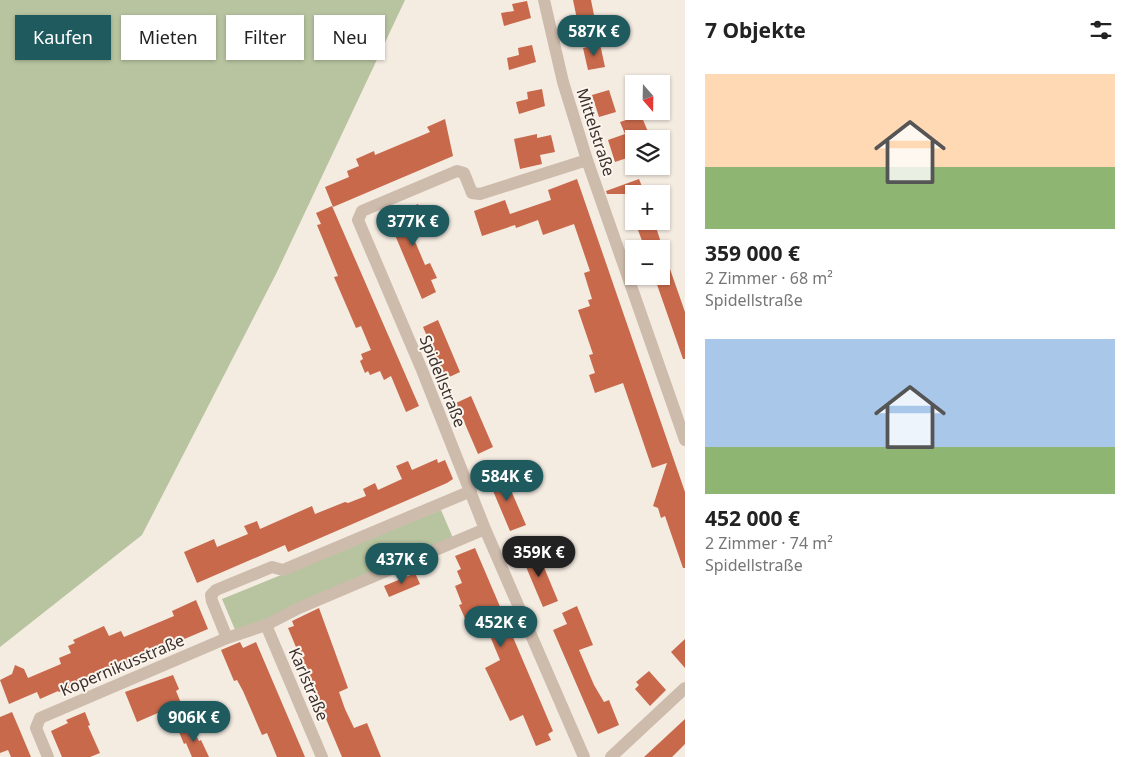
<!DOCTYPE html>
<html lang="de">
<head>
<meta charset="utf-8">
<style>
	body { margin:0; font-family:"Noto Sans",sans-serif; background:#f2f2f2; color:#222; height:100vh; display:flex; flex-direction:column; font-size:19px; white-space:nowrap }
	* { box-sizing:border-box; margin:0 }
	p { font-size:16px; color:#767676 }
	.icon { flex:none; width:28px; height:28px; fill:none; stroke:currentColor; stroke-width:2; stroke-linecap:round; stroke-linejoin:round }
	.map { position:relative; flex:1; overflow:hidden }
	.drawer { display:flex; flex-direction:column; background:#fff; width:450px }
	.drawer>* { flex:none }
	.hud { position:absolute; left:15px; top:15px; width:475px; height:45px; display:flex; gap:10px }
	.needle { width:32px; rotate:160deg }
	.controls { position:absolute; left:625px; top:75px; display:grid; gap:10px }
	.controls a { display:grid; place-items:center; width:45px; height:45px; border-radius:0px; background:#fff; box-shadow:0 1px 4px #0004; font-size:25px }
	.price { position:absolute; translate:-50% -42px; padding:0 11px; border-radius:18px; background:#1f5a5e; color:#fff; font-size:16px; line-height:32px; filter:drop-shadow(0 1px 2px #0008) }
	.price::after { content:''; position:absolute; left:50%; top:30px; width:15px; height:11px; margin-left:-8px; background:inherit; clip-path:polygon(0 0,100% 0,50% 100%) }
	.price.on { background:#222; color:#fff }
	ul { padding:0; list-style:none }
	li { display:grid; align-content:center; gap:10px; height:265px; padding:0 20px }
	li span { display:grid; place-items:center; height:155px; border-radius:0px; color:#555 }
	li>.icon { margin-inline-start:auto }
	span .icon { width:90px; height:90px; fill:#fffc; stroke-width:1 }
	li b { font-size:21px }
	h2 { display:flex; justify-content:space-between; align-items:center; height:60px; padding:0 20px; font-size:21px }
	.tag { padding:0 18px; border-radius:0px; background:#fff; box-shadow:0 1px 4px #0004; font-size:18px; line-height:45px }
	.tag.on { background:#1f5a5e; color:#fff }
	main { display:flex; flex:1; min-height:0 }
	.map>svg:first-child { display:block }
	.green { fill:#b8c4a0 }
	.building { fill:#c8694b }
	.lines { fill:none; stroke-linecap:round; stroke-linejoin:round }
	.minor { stroke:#cdbbac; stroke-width:12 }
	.labels { text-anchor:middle; stroke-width:4; stroke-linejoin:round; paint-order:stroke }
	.street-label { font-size:16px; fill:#3b302b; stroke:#fbf5ee }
</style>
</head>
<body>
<main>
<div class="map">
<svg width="685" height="757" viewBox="0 0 685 757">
	<rect width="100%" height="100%" fill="#f4ebe1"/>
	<!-- green -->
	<path class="green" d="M0,0h405l-129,274 -134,261 -142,112z
		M441,510l12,28 -217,94 -14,-33z"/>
	<!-- building -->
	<path class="building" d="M573,0h18l4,20 -17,4z
		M527,1l4,17 -27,8 -3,-13 13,-2 -2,-7z
		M600,44l5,23 -17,3 -5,-22z
		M532,45l4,17 -27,8 -2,-12 12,-3 -1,-7z
		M542,89l3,17 -26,8 -3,-12 12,-3 -1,-7z
		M609,90l7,22 -17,5 -7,-22z
		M641,115l10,24h-24l6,17 -18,6 -7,-22 17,-6 -5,-12z
		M445,119l8,37 -120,51 -8,-20 24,-10 -2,-6 12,-5 -3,-7 18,-8 1,4 55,-23 -3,-5z
		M537,134v4l14,-3 4,17 -15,3 2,9 -22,5 -6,-30z
		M577,179l108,313v76h-2l-18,-52 -4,2 -3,-10 -5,-2 14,-43 -15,5 -29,-85 -28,10 -6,-18 6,-2 -6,-18 4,-1 -15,-44 12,-4 -2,-6 4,-1 -8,-26 6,-2 -16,-47 -31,11 -5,-15 -22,8 -1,-3 -33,11 -8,-25 31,-11 5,14 41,-14 -3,-10z
		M639,179l6,15h-38l-1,-3z
		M418,204l8,19 -4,1 5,10 -13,5 11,26 5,-2 7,15 -6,2 5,12 -14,7 -35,-83z
		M332,206l87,200 -13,6 -15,-36 -7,4 -4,-9 -10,4 -2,-4 -3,2 -5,-12 3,-2 -2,-5 10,-4 -10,-24 -5,2 -22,-51 4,-1 -21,-51 4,-1 -5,-11z
		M655,224l8,25h-18l-7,-19z
		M661,249h2l22,63v47h-2l-29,-83h7z
		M438,320l22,52 -15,7 -22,-52z
		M471,396l22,51 -15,7 -22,-51z
		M437,459l1,4 7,-3 8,19 -6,4 -159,69 -3,-7 -88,38 -13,-31 30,-13 3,8 19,-8 12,-5 -4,-8 13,-5 3,8 52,-23 3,8 30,-12 3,1 18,-7 -3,-7 12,-6 3,7 24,-11 -6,-13 12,-5 4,9z
		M503,472l23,53 -16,6 -22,-52z
		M475,548l78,183 -5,3 3,6 -15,6 -13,-31 -13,6 -22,-47 -3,-6 15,-8 -18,-43 -15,6 -8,-18 3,-1 -7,-18 7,-3 -5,-12 4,-2 -6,-13z
		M536,548l22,53 -15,6 -22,-52z
		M415,573l5,11 -31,13 -5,-11z
		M196,600l12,29 -149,63 -1,-1 -18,8 -3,-7 -28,12 -9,-24 12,-6 3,-9 9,4 4,9 33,-14 -2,-6 12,-5 -3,-7 7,-3 -2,-3 31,-14 5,10 12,-5 3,6 50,-21 -2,-5z
		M577,606l16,39 -14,5 15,35 10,17 5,-2 10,25 -21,9 -45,-104 14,-6 -5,-11z
		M319,608l29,80 -9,4 6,17 9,19 13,-5 14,34h-39l-54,-129 6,-2 -2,-5z
		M685,639v29l-14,-16z
		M240,642l3,6 13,-6 49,115h-28l-10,-24 -5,2 -19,-44 -6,-11 -3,1 -13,-31z
		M649,671l17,19 -16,16 -15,-17 4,-4 -3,-3z
		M173,675l6,14 -3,2 5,12 -44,19 -12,-30z
		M12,712l6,14 13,31h-20l-3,-7 -8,3v-36z
		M85,712l5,13 -2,1 12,27 -10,4h-28l-11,-26 17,-8 -2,-3z
		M685,719v25l-13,13h-28z
		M192,727l7,14 2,-1 8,17h-17l-6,-14 -2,1 -5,-12z"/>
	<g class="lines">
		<!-- minor -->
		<path class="minor" d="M544,0l19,82 24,78 98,280
			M266,625l56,132
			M227,638l-15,-37 -1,-6 5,-5 56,-23 11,3 188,-79
			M48,757l-12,-29 4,-10 187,-80 39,-13 33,-17 186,-79
			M584,757l-99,-228 -63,-159 -64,-150 4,-9 95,-40 7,2 8,20 8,1 107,-34
			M611,757l74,-69"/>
	</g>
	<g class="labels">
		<!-- street labels -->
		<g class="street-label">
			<text transform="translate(596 132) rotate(72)" y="6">Mittelstraße</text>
			<text transform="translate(443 381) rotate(68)" y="6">Spidellstraße</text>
			<text transform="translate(122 665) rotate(-23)" y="6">Kopernikusstraße</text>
			<text transform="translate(309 684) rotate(67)" y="6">Karlstraße</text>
		</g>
	</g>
</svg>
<div class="controls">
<a><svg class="needle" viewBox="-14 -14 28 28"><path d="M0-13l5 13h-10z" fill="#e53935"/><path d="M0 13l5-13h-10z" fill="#767676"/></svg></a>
<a><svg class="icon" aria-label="layers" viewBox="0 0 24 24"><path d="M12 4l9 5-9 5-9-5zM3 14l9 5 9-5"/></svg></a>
<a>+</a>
<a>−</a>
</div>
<b class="price" style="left:594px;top:57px">587K €</b>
<b class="price" style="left:413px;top:247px">377K €</b>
<b class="price" style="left:507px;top:502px">584K €</b>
<b class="price on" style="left:539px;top:578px">359K €</b>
<b class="price" style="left:402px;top:585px">437K €</b>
<b class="price" style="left:501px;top:648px">452K €</b>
<b class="price" style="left:194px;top:743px">906K €</b>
<div class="hud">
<a class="tag on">Kaufen</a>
<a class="tag">Mieten</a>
<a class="tag">Filter</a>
<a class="tag">Neu</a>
</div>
</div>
<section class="drawer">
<h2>7 Objekte<svg class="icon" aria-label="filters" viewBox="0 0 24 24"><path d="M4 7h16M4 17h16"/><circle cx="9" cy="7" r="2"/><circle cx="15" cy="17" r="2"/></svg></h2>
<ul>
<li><span style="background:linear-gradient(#ffd9b3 60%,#8fb573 0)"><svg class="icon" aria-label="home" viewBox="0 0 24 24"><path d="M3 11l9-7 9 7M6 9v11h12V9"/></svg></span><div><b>359 000 €</b><p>2 Zimmer · 68 m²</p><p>Spidellstraße</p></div></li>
<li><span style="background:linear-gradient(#a9c7e8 70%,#8fb573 0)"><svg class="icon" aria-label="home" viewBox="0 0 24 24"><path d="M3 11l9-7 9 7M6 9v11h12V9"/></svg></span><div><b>452 000 €</b><p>2 Zimmer · 74 m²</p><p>Spidellstraße</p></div></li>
</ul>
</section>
</main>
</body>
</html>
